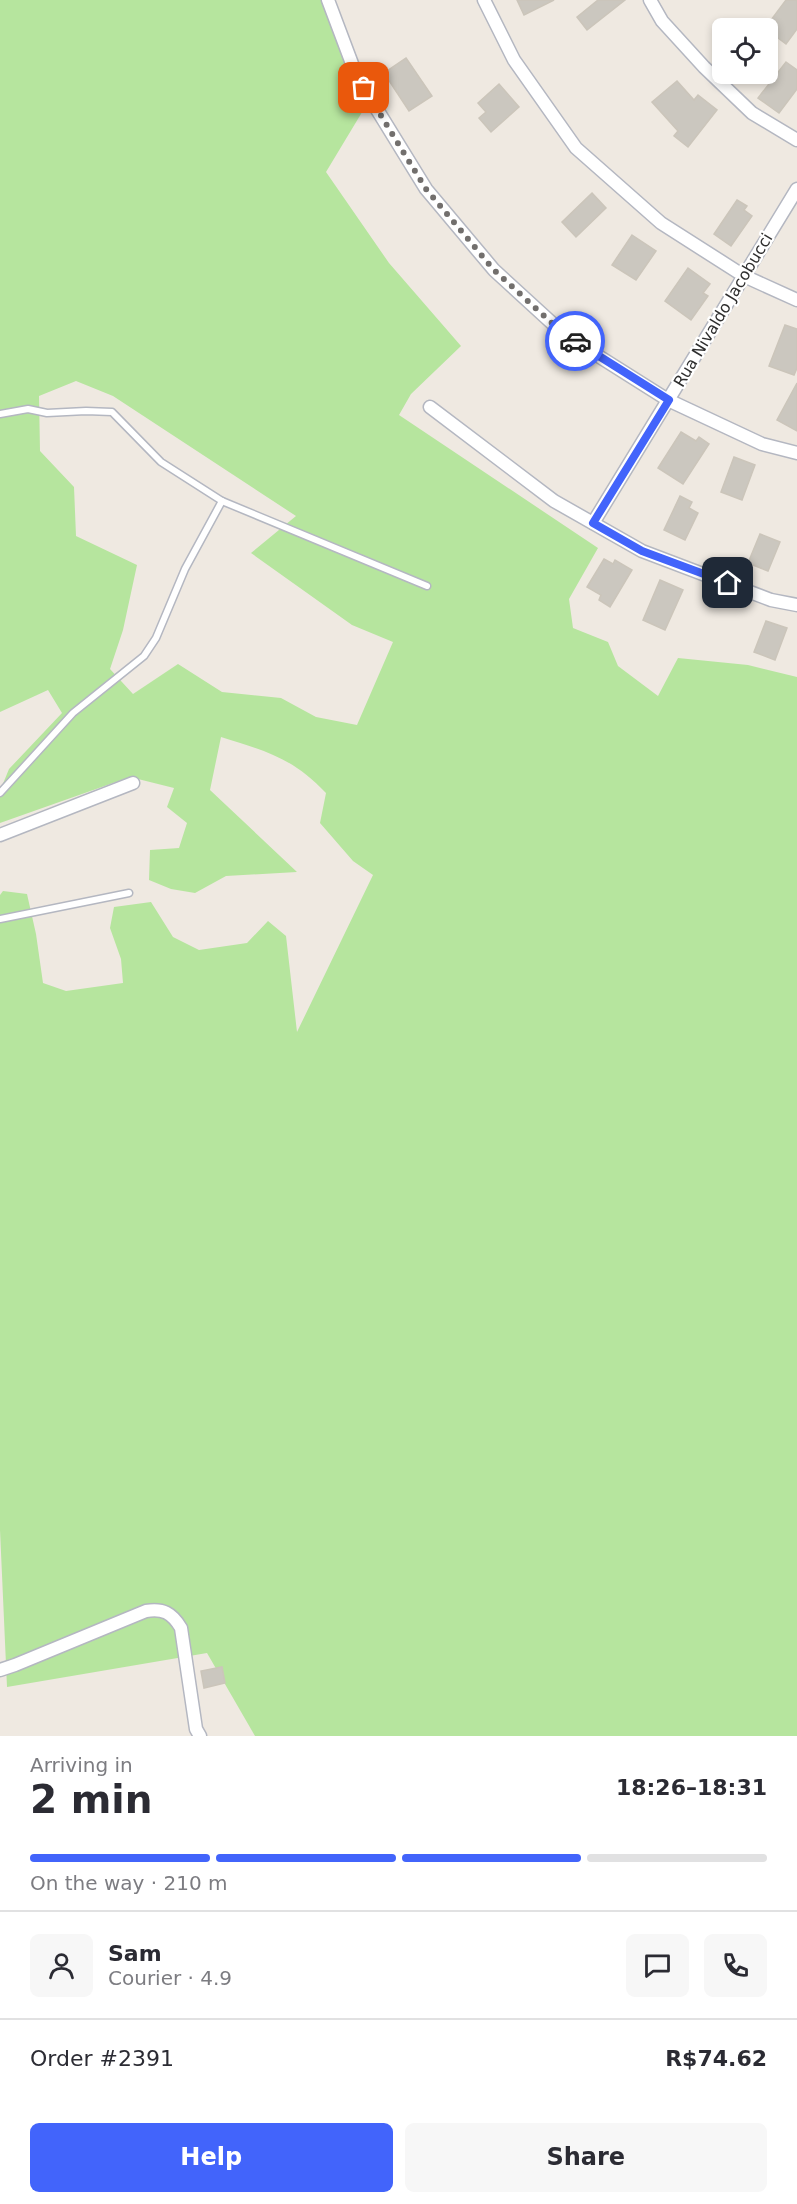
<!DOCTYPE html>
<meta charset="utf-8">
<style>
body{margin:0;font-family:"DejaVu Sans",sans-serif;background:#f7f7f7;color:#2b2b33;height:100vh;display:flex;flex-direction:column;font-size:22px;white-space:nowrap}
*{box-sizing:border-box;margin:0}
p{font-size:20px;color:#7c7c81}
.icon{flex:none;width:33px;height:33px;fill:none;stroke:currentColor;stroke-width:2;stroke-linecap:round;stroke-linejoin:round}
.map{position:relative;height:1736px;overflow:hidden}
.details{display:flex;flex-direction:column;background:#fff;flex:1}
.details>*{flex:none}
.tools{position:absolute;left:712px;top:18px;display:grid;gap:12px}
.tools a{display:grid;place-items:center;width:66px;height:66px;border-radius:9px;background:#fff;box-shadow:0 3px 9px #0003;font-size:30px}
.pin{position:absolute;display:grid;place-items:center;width:51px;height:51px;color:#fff;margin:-26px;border-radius:12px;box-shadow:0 3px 9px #0006}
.courier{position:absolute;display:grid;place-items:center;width:60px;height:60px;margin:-30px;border:4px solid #4264fb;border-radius:50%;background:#fff;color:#222;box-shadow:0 2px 8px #0007}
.headline em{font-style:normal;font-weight:700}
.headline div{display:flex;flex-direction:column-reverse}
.headline{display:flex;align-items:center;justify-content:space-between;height:102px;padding:0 30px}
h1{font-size:39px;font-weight:700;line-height:45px}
.bar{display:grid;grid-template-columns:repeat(4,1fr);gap:9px 6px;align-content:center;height:72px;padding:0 30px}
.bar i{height:8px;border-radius:4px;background:#e1e1e2}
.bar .on{background:#4264fb}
.bar p{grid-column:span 4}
.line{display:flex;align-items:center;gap:15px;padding:0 30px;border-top:2px solid #e1e1e2}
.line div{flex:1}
.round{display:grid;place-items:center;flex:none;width:63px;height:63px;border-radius:9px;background:#f7f7f7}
.button{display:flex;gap:12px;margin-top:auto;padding:12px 30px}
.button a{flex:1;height:69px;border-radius:9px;background:#4264fb;color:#fff;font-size:24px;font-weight:700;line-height:69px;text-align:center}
.button a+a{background:#f7f7f7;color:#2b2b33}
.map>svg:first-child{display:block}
.green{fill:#b6e59e;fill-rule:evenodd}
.building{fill:#cbc7bf;stroke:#cbc5ba;stroke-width:1.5}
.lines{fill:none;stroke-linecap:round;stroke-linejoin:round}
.service-casing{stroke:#b4b7c1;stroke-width:9}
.minor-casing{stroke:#b4b7c1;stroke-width:15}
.service{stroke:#fff;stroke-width:6}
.minor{stroke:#fff;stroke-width:12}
.done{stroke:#726f6d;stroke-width:6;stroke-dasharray:0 10.8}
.route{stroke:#4264fb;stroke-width:8}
.labels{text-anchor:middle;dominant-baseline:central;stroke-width:4.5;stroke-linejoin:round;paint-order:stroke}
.street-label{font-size:16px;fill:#2e2e2e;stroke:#fff}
</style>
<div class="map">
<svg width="797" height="1736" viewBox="0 0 797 1736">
<rect width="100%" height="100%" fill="#efe9e1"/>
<!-- green -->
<path class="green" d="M0,0H329L370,99L326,172L389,263L461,346L411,394L399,415L598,548L569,599L573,628L608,642L618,666L658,696L678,658L748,665L797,677V1736H255L207,1653L7,1687L0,1530V895L3,891L27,894L36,934L43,983L66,991L123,983L121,959L110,928L114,907L151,902L173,937L199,950L247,943L268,921L286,936L297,1032L373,875L353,861L320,823L326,793C293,758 266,751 221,737L210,790L297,872L226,876L195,893L171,889L149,880L150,850L179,848L187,823L167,807L174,788L130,777L0,823V791L9,769L62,713L48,690L0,712ZM76,381L113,396L296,516L251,553L352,625L393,642L357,725L316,717L281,698L222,692L178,664L133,694L110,669L123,630L137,565L76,536L74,487L40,451L39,396Z"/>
<!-- building -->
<g class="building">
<polygon points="517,0 554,0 524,15"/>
<polygon points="598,0 625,0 587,30 577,17"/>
<polygon points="786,0 797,0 797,29 786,44 765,28"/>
<polygon points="406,58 432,96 409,111 384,73"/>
<polygon points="786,62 797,70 797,89 779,113 758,98"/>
<polygon points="677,81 694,100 698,95 717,110 688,147 674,136 678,131 652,102"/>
<polygon points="499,84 519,107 491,132 479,118 486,112 478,103"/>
<polygon points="592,193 606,208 576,237 562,222"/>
<polygon points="737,200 747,206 744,210 752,216 731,246 714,234"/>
<polygon points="632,235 656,251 636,280 612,265"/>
<polygon points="688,268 710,284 703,293 708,296 691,320 665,301"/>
<polygon points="785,325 797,329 797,368 794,375 769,366"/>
<polygon points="797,383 797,431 777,420"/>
<polygon points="681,432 696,441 699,437 709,444 683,484 658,468"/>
<polygon points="734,457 755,465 742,500 721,492"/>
<polygon points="680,496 692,502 689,508 698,513 685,540 664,530"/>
<polygon points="760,534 780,542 768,571 748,563"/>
<polygon points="604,559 613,564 615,560 632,570 610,607 599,600 601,595 587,587"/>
<polygon points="660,580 683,590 665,630 643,620"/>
<polygon points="766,621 787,628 775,660 754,652"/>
<polygon points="222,1667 225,1683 204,1688 201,1671"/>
</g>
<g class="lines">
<defs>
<g id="service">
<polyline points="0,414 28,409 47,413 86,411 112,412 161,462 222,501 427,586"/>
<polyline points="0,793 73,713 144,656 156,638 185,569 222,501"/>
<polyline points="0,919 129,893"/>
</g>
<g id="minor">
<polyline points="328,0 357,77 426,189 494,270 565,335 668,400 762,444 797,453"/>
<polyline points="484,0 514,60 576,148 661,223 744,276 797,300"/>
<polyline points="650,0 662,21 704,67 752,113 797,140"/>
<polyline points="430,407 554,501 642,551 771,600 797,605"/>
<polyline points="593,523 797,189"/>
<polyline points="0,835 133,783"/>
<path d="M0,1670L15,1665L146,1611C163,1608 172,1613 181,1628L196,1729L200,1736"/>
</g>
</defs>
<!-- service casing -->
<use href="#service" class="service-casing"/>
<!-- minor casing -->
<use href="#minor" class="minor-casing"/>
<!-- service -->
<use href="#service" class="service"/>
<!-- minor -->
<use href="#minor" class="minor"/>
</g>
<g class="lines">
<!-- done -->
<polyline class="done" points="364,88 426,189 494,270 565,335 575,341"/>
<!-- route -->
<polyline class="route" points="575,341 669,400 593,523 642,551 728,583"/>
</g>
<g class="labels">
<!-- street labels -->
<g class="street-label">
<text transform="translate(723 310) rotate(-59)">Rua Nivaldo Jacobucci</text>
</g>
</g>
</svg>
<div class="tools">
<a><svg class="icon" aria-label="locate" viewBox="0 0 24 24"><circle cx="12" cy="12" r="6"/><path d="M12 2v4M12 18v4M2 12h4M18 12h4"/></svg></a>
</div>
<div class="pin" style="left:364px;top:88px;background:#ea580c"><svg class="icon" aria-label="bag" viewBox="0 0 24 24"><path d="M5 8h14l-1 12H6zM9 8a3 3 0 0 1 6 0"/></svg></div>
<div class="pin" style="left:728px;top:583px;background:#1f2937"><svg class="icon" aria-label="home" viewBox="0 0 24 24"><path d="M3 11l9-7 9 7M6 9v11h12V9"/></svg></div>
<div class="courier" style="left:575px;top:341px"><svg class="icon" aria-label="car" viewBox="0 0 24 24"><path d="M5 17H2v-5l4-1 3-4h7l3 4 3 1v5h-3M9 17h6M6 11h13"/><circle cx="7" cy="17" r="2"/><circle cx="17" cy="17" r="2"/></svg></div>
</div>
<section class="details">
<div class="headline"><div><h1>2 min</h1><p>Arriving in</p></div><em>18:26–18:31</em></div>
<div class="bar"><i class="on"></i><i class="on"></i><i class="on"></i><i></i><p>On the way · 210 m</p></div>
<div class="line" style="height:108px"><a class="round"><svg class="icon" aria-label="person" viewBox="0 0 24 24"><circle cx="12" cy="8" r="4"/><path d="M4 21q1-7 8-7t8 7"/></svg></a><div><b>Sam</b><p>Courier · 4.9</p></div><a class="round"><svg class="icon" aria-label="chat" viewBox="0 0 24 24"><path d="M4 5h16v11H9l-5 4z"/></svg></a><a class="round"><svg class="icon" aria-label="phone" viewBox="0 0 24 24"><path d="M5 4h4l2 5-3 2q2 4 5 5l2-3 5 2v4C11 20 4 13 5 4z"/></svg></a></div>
<div class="line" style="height:78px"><div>Order #2391</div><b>R$74.62</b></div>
<div class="button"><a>Help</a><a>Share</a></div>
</section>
